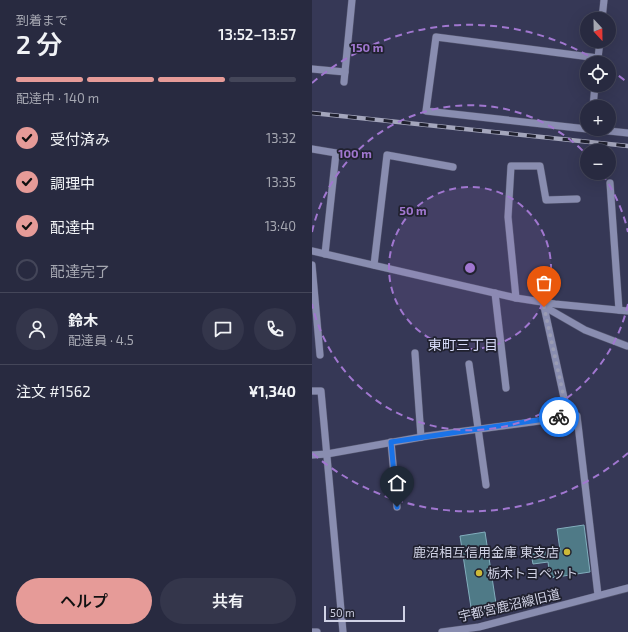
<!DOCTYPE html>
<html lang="ja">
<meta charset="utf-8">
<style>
body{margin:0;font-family:"Exo 2","Noto Sans JP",sans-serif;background:#34364b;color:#f1f3f6;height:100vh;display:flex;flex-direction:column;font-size:15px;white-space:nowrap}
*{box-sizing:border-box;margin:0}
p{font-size:13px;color:#a5a7b1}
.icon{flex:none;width:22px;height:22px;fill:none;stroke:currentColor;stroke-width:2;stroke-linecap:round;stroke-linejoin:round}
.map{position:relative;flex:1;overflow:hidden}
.drawer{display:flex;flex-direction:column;background:#282a40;width:312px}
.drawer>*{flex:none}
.needle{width:26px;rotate:158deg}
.controls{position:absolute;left:268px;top:12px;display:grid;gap:8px}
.controls a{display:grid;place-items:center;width:36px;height:36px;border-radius:50%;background:#282a40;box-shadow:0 4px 16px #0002,0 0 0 1px #444659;font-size:20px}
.scale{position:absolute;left:12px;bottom:10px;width:81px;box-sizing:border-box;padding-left:4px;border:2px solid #d0d2e5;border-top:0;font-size:11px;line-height:14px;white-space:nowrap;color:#d0d2e5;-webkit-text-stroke:3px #20212f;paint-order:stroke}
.pin{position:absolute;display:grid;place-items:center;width:34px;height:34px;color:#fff;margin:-41px -17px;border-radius:50% 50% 50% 0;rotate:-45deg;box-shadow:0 0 4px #0007}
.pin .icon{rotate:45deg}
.courier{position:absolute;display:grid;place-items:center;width:40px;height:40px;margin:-20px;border:3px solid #1a73e8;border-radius:50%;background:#fff;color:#222;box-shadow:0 1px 5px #0007}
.head em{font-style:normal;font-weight:600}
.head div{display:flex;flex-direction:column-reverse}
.head{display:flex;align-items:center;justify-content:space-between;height:68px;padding:0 16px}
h1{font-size:26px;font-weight:600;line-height:30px}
.bar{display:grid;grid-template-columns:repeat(4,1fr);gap:6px 4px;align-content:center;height:48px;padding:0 16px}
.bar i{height:5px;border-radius:3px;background:#444659}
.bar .on{background:#e69b98}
.bar p{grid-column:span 4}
.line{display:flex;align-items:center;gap:10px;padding:0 16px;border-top:1px solid #444659}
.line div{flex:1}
.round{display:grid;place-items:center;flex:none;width:42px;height:42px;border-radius:21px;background:#34364b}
ol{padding:0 16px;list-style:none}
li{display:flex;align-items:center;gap:12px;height:44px}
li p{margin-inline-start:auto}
li .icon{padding:4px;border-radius:50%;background:#e69b98;color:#111;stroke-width:4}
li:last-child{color:#a5a7b1}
li i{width:22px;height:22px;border:2px solid #444659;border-radius:50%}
.primary-button{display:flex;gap:8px;margin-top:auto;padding:8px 16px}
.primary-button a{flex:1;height:46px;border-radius:24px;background:#e69b98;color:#111;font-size:16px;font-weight:600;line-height:46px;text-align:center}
.primary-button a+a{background:#34364b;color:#f1f3f6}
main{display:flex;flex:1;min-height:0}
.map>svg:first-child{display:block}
.building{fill:#4f7a87;stroke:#82aebd}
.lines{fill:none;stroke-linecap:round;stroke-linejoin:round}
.minor-casing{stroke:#53556e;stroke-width:8}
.minor{stroke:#898db0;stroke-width:7}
.rail-casing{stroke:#a4a6bc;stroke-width:4.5}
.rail{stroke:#20212f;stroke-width:3;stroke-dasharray:9;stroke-linecap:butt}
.done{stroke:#9a9cb3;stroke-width:4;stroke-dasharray:0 7.2}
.route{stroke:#1a73e8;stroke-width:5}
.ring{fill:none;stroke:#a177d0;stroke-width:2;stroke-dasharray:7 5}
.poi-dot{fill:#cdb938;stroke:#20212f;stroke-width:1.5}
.labels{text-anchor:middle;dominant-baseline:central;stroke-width:3.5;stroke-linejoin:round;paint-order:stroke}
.poi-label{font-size:13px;fill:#d0d2e5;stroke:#20212f;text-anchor:end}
.street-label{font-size:13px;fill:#d0d2e5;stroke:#20212f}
.neighbourhood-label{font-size:14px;fill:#d8dcfa;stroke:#20212f}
.centre{fill:#a177d0;stroke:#20212f;stroke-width:2}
.ring-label{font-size:12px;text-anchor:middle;font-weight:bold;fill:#a177d0;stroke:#20212f;stroke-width:3.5;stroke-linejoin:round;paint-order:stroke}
</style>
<main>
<section class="drawer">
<div class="head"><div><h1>2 分</h1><p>到着まで</p></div><em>13:52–13:57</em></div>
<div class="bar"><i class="on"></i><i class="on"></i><i class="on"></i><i></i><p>配達中 · 140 m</p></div>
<ol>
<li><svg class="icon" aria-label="check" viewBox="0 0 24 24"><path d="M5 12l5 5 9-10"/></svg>受付済み<p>13:32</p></li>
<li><svg class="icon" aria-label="check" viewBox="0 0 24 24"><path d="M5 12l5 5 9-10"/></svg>調理中<p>13:35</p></li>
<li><svg class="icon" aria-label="check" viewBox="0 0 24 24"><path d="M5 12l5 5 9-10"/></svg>配達中<p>13:40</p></li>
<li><i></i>配達完了</li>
</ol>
<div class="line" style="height:72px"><a class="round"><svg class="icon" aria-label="person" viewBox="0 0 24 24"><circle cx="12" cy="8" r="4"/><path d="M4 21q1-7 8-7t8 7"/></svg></a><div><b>鈴木</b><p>配達員 · 4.5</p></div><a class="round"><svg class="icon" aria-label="chat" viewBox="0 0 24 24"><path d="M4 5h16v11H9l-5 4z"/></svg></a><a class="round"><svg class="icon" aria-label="phone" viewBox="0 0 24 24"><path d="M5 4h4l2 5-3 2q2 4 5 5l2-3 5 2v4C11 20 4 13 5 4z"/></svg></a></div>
<div class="line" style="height:52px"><div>注文 #1562</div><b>¥1,340</b></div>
<div class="primary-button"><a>ヘルプ</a><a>共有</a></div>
</section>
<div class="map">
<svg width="316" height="632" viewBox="0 0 316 632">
<rect width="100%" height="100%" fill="#363856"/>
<!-- building -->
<g class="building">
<polygon points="272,525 278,572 238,578 236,562 221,564 219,554 248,550 245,529"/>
<polygon points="173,532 185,610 160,614 148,536"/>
</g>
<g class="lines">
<defs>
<g id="minor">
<polyline points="290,19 292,0"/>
<polyline points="286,58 288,41"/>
<polyline points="0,69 33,72"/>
<polyline points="32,82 40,0"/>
<polyline points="281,107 283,85"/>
<polyline points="275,129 114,111 124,37 286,58 286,63"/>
<polyline points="278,129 316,133"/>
<polyline points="0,149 24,153 13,254"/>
<polyline points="298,183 307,310"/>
<polyline points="0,251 204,298 243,304 316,311"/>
<polyline points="0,265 8,355"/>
<polyline points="62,265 75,155 141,167"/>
<polyline points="183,293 194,388"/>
<polyline points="204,298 196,217 199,166 228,166 234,200 265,199"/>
<polyline points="231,302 256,416"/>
<polyline points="233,307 273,330 315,346"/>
<polyline points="103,353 109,437"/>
<polyline points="157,364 174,485"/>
<polyline points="0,391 9,391 31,632"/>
<polyline points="79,442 85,507"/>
<polyline points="0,455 15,454 115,436 265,416 286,595"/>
<polyline points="0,632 5,632"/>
<polyline points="130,632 167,627 316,588"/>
</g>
</defs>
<!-- minor casing -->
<use href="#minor" class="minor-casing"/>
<!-- minor -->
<use href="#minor" class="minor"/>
<defs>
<polyline id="rail" points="0,113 316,146"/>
</defs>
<!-- rail casing -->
<use href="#rail" class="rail-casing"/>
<!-- rail -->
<use href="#rail" class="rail"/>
</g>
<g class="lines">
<!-- done -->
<polyline class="done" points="232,307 256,416 247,417"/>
<!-- route -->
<polyline class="route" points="85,507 79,442 247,417"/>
</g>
<!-- distance rings -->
<circle cx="158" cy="268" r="81" fill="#a177d0" fill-opacity=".12"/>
<g class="ring">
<circle cx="158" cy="268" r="81"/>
<path d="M316 304A162 162 0 0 1 0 304M0 232A162 162 0 0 1 275 155M290 174A162 162 0 0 1 316 232"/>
<path d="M316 453A243 243 0 0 1 0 453M0 83A243 243 0 0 1 287 62M297 69A243 243 0 0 1 316 83"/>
</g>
<!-- markers -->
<g class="poi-dot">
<circle cx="255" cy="552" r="4"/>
<circle cx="167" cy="573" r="4"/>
</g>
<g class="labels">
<!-- poi labels -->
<g class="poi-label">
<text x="247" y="552">鹿沼相互信用金庫 東支店</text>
<text x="175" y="573" text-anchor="start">栃木トヨペット</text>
</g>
<!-- street labels -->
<g class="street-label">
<text transform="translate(197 605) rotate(-13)">宇都宮鹿沼線旧道</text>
</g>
<!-- neighbourhood labels -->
<g class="neighbourhood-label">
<text x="151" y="344">東町三丁目</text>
</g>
</g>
<circle cx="158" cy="268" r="6" class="centre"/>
<g class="ring-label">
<text x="55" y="52">150 m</text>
<text x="43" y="158">100 m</text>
<text x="101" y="215">50 m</text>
</g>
</svg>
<div class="controls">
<a><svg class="needle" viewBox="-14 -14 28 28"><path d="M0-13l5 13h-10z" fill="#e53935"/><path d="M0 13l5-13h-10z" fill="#a5a7b1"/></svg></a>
<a><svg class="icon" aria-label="locate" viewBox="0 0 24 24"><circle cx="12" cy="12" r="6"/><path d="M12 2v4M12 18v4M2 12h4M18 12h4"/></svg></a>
<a>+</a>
<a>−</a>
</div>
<div class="scale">50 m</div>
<div class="pin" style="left:232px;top:307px;background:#ea580c"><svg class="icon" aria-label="bag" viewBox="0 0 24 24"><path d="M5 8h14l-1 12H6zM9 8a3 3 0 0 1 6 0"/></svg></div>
<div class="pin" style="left:85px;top:507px;background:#1f2937"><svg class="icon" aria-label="home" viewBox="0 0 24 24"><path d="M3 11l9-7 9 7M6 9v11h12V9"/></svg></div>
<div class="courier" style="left:247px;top:417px"><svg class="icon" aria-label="bike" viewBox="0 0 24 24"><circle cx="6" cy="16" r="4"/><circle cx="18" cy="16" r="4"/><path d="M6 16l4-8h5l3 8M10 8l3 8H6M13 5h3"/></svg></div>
</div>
</main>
